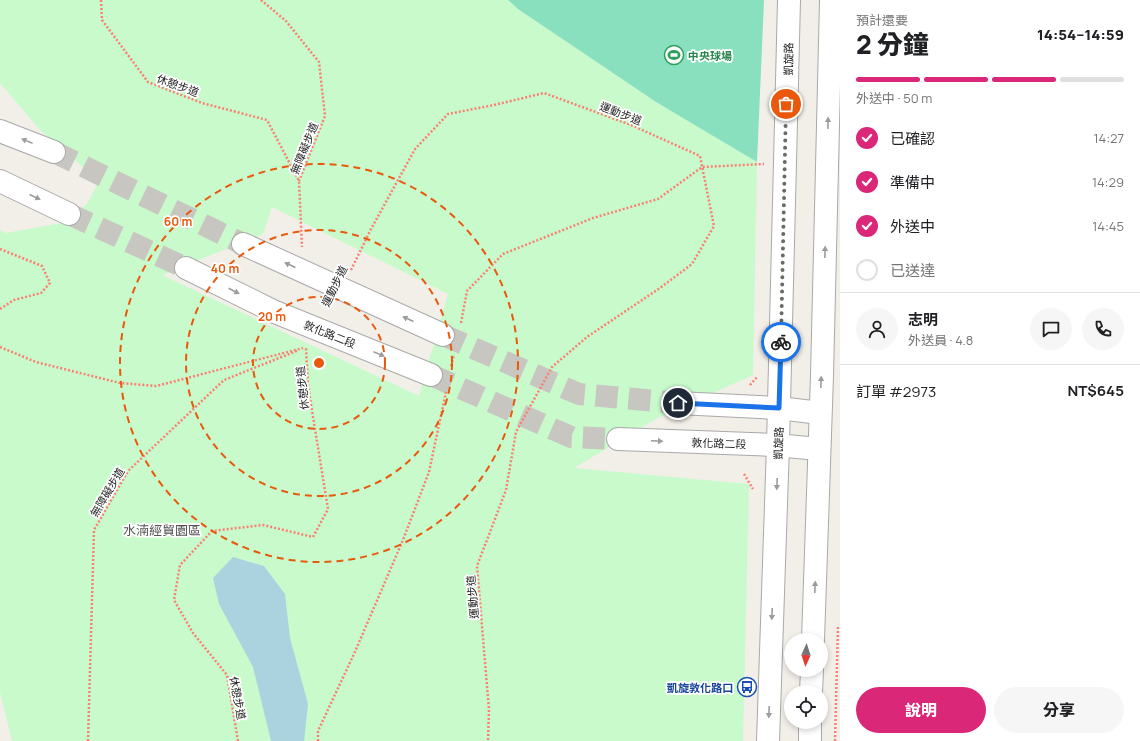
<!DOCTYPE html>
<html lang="zh-TW">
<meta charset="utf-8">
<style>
body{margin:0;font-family:Manrope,"Noto Sans TC",sans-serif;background:#f6f6f6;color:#202124;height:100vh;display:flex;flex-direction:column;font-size:15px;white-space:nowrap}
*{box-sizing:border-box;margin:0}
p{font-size:13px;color:#757577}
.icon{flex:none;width:22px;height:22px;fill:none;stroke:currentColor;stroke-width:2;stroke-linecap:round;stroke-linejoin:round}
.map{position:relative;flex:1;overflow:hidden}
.side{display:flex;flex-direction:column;background:#fff;width:300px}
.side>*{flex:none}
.needle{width:26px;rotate:183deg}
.controls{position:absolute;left:784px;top:633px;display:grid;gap:8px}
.controls a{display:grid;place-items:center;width:44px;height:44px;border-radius:50%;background:#fff;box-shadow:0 2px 6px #0003;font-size:20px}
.pin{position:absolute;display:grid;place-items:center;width:34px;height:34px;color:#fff;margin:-17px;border:2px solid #fff;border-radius:50%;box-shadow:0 1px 4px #0007}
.courier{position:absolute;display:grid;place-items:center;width:40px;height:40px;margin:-20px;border:3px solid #1a73e8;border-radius:50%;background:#fff;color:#222;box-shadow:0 1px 5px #0007}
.head em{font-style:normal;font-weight:800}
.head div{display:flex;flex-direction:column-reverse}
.head{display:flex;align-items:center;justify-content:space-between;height:68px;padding:0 16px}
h1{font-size:26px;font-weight:800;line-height:30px}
.bar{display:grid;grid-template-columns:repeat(4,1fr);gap:6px 4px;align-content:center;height:48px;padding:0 16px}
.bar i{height:5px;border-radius:3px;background:#e0e0e0}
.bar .active{background:#db2777}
.bar p{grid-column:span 4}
.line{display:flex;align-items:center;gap:10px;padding:0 16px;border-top:1px solid #e0e0e0}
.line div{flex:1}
.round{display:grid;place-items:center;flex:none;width:42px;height:42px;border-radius:21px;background:#f6f6f6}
ol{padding:0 16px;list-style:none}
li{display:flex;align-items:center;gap:12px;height:44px}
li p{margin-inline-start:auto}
li .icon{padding:4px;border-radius:50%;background:#db2777;color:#fff;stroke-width:4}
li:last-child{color:#757577}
li i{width:22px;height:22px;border:2px solid #e0e0e0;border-radius:50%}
.primary-button{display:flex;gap:8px;margin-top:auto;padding:8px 16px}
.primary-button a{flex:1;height:46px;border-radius:24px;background:#db2777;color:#fff;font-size:16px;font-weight:800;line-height:46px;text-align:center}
.primary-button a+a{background:#f6f6f6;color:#202124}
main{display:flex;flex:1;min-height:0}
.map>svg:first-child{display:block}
.park{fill:#c8facc;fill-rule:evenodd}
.pitch{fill:#88e0be}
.water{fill:#aad3df}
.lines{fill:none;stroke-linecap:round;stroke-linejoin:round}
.minor-tunnel{stroke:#c8c6c1;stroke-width:22;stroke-dasharray:22 11;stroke-linecap:butt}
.minor-casing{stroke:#a9a9a9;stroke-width:24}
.path{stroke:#fa8072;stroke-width:2.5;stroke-dasharray:2 2;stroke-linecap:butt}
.minor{stroke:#fff;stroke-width:22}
.oneway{fill:#9c9c9c}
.done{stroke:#6b6a68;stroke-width:4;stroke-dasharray:0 7.2}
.route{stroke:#1a73e8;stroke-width:5}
.ring{fill:none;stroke:#e8590c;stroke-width:2;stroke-dasharray:7 5}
.labels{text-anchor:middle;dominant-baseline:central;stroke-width:3.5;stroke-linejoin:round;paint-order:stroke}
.leisure-label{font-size:11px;font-weight:bold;fill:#27864d;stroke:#fff;text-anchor:start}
.street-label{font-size:11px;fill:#222;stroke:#fff}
.transit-label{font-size:11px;font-weight:bold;fill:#164399;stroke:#fff;text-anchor:end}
.quarter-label{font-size:13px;fill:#555;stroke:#fff}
.centre{fill:#e8590c;stroke:#fff;stroke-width:2}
.ring-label{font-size:12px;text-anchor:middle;font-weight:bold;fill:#e8590c;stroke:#fff;stroke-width:3.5;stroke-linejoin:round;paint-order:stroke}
</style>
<main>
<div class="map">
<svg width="840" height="741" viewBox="0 0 840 741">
<rect width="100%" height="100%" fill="#f2efe9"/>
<!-- park -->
<path class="park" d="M0,0H508L518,9L656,102L757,162L753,375L656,419L574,468L749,484L743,741H12L0,692V230L6,233L62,223L87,204L99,181L40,130L0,83ZM272,207L448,294L419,396L162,275L263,234Z"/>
<!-- pitch -->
<polygon class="pitch" points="508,0 764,0 757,162 656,102 518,9"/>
<!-- water -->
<polygon class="water" points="233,557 264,566 285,594 290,638 308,704 304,741 271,741 253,667 219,604 213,578"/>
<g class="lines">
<!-- minor-tunnel -->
<g class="minor-tunnel">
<polyline points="54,152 243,244"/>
<polyline points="69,214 186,268"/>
<polyline points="443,335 579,394 678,403"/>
<polyline points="431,375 571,437 618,439"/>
</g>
<defs>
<g id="minor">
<polyline points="0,131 54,152"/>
<polyline points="0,181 69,214"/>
<polyline points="243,244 443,335"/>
<polyline points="186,268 275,312 431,375"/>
<polyline points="678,403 779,408 820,413"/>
<polyline points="618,439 775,445 819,449"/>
<polyline points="813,640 822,376 831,0"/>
<polyline points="811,692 812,670"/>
<polyline points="768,741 778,445 789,0"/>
<polyline points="810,741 810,722"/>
</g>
</defs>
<!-- minor casing -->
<use href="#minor" class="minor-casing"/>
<!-- path -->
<g class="path">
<polyline points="101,0 102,20 148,82 202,103 267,120 299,181 302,247"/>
<polyline points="261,0 286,21 319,62 325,116 299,181"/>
<polyline points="0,249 42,266 50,283 41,293 14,300 0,309"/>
<polyline points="351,270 370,231 415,149 448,114 494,105 544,93 631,125 700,156 714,226 692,264 660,288 587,337 552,367 516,432 506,490 477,566 489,710 488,741"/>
<polyline points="461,323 467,291 503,254 593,218 658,199 702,167 764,164"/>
<polyline points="0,347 36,362 120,383 156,386 303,348"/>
<polyline points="451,366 454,355"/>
<polyline points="750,385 757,377"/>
<polyline points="744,474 753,489"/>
<polyline points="88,741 94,530 128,471 224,380 299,350"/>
<polyline points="238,741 227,675 193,633 174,600 180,565 212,531 263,525 313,537 328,509 308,386 306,348"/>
<polyline points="318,741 318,731 354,654 403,540 429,472 446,392"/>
<polyline points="835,741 838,626"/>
</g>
<!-- minor -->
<use href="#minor" class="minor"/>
</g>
<!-- one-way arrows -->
<defs><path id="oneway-solid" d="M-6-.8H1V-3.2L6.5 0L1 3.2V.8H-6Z"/></defs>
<g class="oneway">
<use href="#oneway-solid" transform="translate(828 123) rotate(-89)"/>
<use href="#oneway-solid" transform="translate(27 141) rotate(-158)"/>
<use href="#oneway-solid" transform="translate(35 197) rotate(25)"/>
<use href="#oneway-solid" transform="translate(825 252) rotate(-89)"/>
<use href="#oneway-solid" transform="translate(290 265) rotate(-155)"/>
<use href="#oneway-solid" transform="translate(234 291) rotate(27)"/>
<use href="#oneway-solid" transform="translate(408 319) rotate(-155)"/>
<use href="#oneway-solid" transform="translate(379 354) rotate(22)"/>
<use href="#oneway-solid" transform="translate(821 382) rotate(-88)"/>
<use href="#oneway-solid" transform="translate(657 441) rotate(2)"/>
<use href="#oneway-solid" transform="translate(777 484) rotate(92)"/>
<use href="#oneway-solid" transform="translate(815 587) rotate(-88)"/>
<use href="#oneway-solid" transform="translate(772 614) rotate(92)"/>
<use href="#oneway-solid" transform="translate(769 712) rotate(92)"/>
</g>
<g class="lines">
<!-- done -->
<polyline class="done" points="781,342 786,104"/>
<!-- route -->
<polyline class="route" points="678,403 779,408 781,342"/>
</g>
<!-- distance rings -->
<g class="ring">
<circle cx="319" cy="363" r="66"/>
<circle cx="319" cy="363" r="133"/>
<circle cx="319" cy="363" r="199"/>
</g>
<!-- icons -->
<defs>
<symbol id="stadium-ring" viewBox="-11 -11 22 22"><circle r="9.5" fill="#fff" stroke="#2e9e5b" stroke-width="1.5"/><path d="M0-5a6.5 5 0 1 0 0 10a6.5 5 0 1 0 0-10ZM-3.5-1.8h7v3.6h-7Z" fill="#2e9e5b"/></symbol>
<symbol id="bus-ring" viewBox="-11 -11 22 22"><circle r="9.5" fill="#fff" stroke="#1a4fb4" stroke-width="1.5"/><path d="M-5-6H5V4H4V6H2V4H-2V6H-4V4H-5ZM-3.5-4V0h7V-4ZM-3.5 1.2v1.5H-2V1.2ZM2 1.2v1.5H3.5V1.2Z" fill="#1a4fb4"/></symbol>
</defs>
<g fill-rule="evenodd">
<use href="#stadium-ring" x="663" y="44" width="22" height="22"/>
<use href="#bus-ring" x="736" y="676" width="22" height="22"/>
</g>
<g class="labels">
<!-- leisure labels -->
<g class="leisure-label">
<text x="688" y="55">中央球場</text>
</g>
<!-- street labels -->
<g class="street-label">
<text transform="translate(788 59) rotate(-89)">凱旋路</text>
<text transform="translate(178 85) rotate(20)">休憩步道</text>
<text transform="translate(621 113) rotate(21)">運動步道</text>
<text transform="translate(304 148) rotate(-68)">無障礙步道</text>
<text transform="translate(334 286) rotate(-64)">運動步道</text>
<text transform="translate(330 334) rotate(22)">敦化路二段</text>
<text transform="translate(302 388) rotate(-96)">休憩步道</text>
<text transform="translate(719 443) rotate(2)">敦化路二段</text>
<text transform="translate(778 443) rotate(-88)">凱旋路</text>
<text transform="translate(107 492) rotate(-59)">無障礙步道</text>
<text transform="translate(472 597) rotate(-95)">運動步道</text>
<text transform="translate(238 698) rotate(79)">休憩步道</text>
</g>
<!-- transit labels -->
<g class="transit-label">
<text x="733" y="687">凱旋敦化路口</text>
</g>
<!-- quarter labels -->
<g class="quarter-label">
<text x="162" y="530">水湳經貿園區</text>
</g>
</g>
<circle cx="319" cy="363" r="6" class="centre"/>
<g class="ring-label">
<text x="178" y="226">60 m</text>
<text x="225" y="273">40 m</text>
<text x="272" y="321">20 m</text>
</g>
</svg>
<div class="controls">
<a><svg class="needle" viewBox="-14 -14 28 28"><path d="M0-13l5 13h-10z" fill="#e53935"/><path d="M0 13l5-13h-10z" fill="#757577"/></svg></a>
<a><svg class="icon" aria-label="locate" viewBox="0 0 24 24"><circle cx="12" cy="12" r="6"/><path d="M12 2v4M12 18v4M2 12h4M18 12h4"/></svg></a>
</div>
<div class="pin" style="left:786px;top:104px;background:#ea580c"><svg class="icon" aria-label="bag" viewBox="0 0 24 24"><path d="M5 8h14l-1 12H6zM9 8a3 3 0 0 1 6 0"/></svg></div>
<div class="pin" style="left:678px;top:403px;background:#1f2937"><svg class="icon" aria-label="home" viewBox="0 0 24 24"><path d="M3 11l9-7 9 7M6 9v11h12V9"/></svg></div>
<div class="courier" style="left:781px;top:342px"><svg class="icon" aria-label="bike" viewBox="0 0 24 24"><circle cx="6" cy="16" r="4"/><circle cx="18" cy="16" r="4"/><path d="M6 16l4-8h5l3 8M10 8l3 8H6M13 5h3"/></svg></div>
</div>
<section class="side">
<div class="head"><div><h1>2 分鐘</h1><p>預計還要</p></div><em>14:54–14:59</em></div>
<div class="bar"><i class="active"></i><i class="active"></i><i class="active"></i><i></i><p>外送中 · 50 m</p></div>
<ol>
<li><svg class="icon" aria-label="check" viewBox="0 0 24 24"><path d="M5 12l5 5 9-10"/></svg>已確認<p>14:27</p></li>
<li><svg class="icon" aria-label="check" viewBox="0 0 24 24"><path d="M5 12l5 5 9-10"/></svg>準備中<p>14:29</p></li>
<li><svg class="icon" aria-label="check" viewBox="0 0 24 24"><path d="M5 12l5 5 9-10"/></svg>外送中<p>14:45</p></li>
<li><i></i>已送達</li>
</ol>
<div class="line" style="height:72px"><a class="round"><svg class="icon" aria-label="person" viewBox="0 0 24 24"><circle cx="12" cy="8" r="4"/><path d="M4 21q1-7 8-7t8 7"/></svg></a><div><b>志明</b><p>外送員 · 4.8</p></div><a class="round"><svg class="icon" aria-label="chat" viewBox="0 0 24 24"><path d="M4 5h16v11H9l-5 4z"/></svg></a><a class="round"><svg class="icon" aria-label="phone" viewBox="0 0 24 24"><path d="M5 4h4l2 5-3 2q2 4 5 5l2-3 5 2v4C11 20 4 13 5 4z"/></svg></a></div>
<div class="line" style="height:52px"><div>訂單 #2973</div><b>NT$645</b></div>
<div class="primary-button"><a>說明</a><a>分享</a></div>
</section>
</main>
